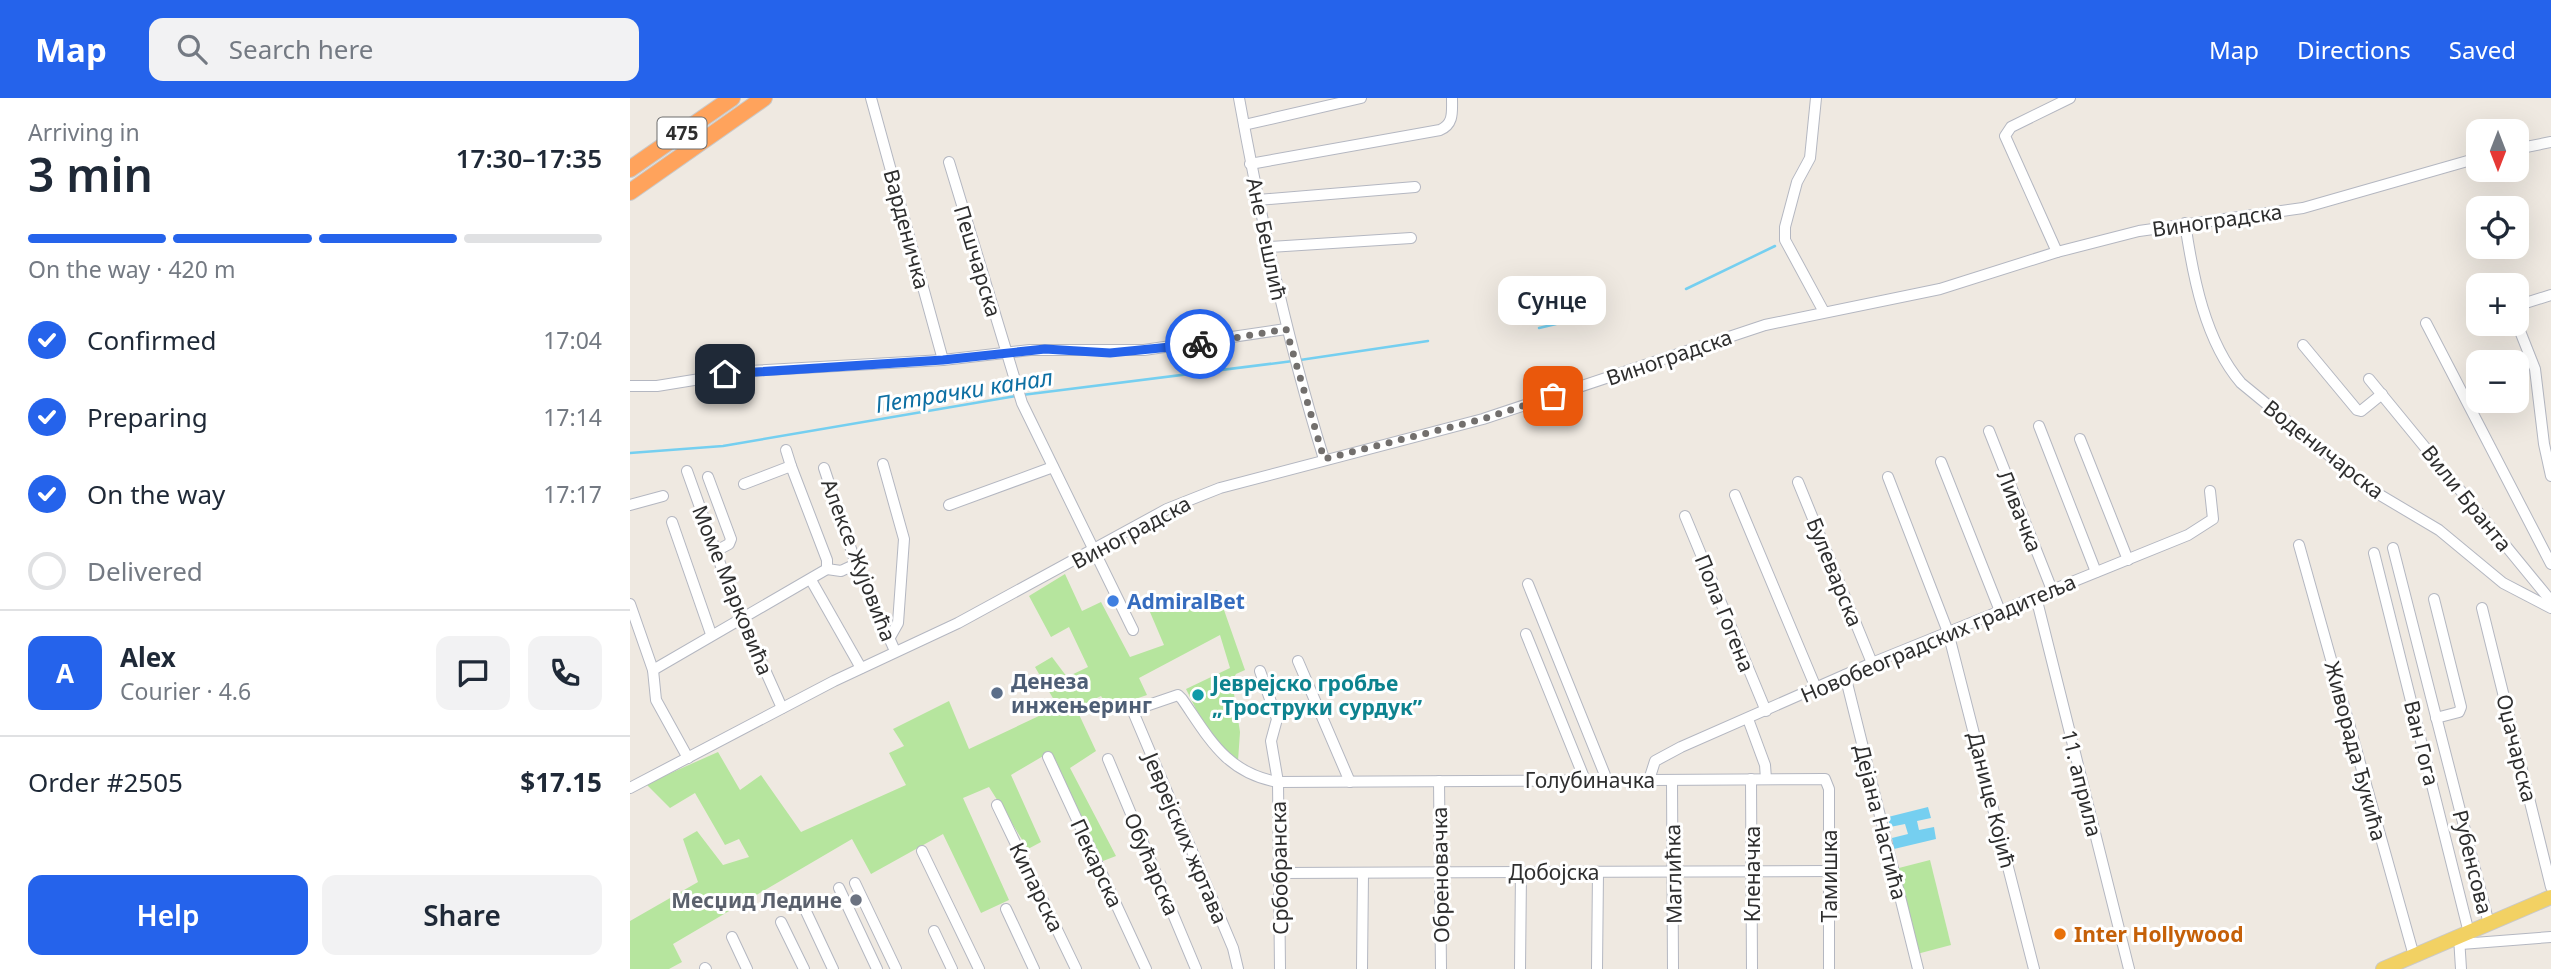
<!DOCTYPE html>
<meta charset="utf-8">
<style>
body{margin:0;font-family:"Noto Sans",sans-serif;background:#f2f2f3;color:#1f2937;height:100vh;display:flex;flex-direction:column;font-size:26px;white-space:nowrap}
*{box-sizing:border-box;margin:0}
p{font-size:23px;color:#747a83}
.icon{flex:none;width:38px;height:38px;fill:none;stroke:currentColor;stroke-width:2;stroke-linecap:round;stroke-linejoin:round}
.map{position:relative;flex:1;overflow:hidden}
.panel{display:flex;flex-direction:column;background:#fff;width:630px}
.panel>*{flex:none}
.needle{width:46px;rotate:180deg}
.buttons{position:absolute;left:1836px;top:21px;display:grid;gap:14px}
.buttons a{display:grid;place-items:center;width:63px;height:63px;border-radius:14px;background:#fff;box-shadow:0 7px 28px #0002;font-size:35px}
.pin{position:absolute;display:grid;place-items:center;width:60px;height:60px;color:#fff;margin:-30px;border-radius:14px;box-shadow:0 4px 10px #0006}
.courier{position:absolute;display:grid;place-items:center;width:70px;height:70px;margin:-35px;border:5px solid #2563eb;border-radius:50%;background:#fff;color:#222;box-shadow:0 2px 9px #0007}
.bubble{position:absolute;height:49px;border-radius:14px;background:#fff;box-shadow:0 7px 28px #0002;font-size:23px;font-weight:600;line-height:49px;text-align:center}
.head em{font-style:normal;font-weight:600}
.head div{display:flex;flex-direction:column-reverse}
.head{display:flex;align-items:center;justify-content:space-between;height:119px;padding:0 28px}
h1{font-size:46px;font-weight:600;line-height:52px}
.bar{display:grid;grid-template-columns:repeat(4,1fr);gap:10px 7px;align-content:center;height:84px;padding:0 28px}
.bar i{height:9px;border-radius:5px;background:#e0e1e3}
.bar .on{background:#2563eb}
.bar p{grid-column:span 4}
.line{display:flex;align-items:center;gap:18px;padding:0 28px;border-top:2px solid #e0e1e3}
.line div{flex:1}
.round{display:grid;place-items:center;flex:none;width:74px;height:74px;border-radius:14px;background:#f2f2f3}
ol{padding:0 28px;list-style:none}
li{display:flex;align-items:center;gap:21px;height:77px}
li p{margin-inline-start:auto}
li .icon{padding:7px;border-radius:50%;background:#2563eb;color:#fff;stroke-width:4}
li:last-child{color:#747a83}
li i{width:38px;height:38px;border:4px solid #e0e1e3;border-radius:50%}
.action{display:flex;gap:14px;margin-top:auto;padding:14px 28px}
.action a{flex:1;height:80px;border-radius:14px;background:#2563eb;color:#fff;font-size:28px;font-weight:600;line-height:80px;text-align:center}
.action a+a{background:#f2f2f3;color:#1f2937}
header{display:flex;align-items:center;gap:42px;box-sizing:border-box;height:98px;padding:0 35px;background:#2563eb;color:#fff}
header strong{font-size:33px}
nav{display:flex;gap:38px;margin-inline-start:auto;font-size:24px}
.search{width:490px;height:63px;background:#f2f2f3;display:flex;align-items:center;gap:18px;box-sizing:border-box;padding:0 24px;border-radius:14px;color:#747a83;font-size:26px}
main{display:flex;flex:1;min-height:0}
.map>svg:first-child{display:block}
.green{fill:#b6e59e}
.water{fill:#75cff0}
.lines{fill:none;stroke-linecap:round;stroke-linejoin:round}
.stream{stroke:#75cff0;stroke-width:2.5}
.minor-casing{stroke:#b4b7c1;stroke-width:12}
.major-casing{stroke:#c9c9c9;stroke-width:16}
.highway-casing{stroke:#c9c9c9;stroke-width:18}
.minor{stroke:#fff;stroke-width:10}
.major{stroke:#f2d163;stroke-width:14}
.highway{stroke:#ffa35c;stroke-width:16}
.done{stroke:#726f6d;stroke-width:7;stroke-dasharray:0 12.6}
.route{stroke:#2563eb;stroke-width:9}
.shop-dot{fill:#3f7fe0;stroke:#fff;stroke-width:2.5}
.service-dot{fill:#5c6f8a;stroke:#fff;stroke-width:2.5}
.culture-dot{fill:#0f9aa8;stroke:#fff;stroke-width:2.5}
.worship-dot{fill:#6b7280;stroke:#fff;stroke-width:2.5}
.food-dot{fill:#e8710a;stroke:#fff;stroke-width:2.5}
.labels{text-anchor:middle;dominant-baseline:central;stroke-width:6;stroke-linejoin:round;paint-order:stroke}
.shield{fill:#fff;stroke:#6d6d6d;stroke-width:2}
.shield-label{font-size:19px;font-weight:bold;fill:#2e2e2e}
.street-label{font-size:21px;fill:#2e2e2e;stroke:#fff}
.shop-label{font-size:21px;font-weight:bold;fill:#366cbe;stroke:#fff;text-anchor:start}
.service-label{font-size:21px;font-weight:bold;fill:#4e5e75;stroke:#fff;text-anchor:start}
.culture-label{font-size:21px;font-weight:bold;fill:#0d838f;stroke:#fff;text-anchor:start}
.worship-label{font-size:21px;font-weight:bold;fill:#5b616d;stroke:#fff;text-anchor:end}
.food-label{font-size:21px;font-weight:bold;fill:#c56008;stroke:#fff;text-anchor:start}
.water-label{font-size:23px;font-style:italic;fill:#0d6fa3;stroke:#fff}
</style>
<header>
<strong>Map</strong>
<div class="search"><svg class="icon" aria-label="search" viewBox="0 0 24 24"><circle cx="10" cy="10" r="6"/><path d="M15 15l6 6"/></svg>Search here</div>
<nav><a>Map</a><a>Directions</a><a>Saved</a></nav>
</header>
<main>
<section class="panel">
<div class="head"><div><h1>3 min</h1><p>Arriving in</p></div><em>17:30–17:35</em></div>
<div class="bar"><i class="on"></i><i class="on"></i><i class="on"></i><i></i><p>On the way · 420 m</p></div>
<ol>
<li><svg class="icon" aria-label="check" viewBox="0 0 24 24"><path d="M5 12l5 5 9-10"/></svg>Confirmed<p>17:04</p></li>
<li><svg class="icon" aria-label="check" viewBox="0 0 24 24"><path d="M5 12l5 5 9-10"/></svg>Preparing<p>17:14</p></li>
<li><svg class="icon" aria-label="check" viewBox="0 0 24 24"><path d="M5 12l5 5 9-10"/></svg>On the way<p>17:17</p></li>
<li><i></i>Delivered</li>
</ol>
<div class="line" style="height:126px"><b class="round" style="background:#2563eb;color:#fff">A</b><div><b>Alex</b><p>Courier · 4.6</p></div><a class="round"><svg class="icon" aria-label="chat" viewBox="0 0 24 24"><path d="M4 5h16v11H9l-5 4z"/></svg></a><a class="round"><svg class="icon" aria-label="phone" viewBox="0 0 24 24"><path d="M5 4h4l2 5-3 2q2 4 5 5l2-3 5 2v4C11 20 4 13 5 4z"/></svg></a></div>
<div class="line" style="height:91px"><div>Order #2505</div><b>$17.15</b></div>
<div class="action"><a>Help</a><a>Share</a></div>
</section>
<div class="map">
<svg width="1921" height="871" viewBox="0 0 1921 871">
<rect width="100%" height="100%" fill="#efe9e1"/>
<!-- green -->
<g class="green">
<path d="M435,476L452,513L471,504L500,559L534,547L517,507L543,496L550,510L587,492L615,572L606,576L602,583L610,634L608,663C581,646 570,619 556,591L600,570L590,537L509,580L517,597L479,610L471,598L446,610L466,653L440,670L486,758L473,763L420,654L381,677L411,744L398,751L359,689L333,700L379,802L351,815L313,736L241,776L222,741L43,846L52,864L39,871H0V823L68,784L53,741L67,733L93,767L119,759L109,741L95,747L65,695L40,710L16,686L88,654L110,692L131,677L171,734L276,687L259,655L274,648L263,631L319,603L339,651L428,609L405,569L422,559L437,579L458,569L439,529L421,539L399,498Z"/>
<polygon points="1300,762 1321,847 1287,856 1265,771"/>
</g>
<!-- water -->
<polygon class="water" points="1298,709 1301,720 1287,723 1289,732 1304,729 1306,741 1264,751 1262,740 1278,736 1275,726 1260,729 1258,719"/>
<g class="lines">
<!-- stream -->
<g class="stream">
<polyline points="1056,191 1145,148"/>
<polyline points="909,230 926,226"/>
<polyline points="670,262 798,243"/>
<polyline points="392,297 663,263"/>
<polyline points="0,355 93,348 386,298"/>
</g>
<defs>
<g id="minor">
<polyline points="241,0 313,262"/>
<path d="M609,0C631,122 657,243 694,361"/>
<polyline points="1186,0 1180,60 1167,84 1155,129 1155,142 1194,214"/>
<polyline points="614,27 731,0"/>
<polyline points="1886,51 1921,44"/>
<polyline points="319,64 392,305 503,532"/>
<path d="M620,66L810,32C824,26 822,14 822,0"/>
<polyline points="628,102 785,89"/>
<path d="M1555,125C1563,179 1575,243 1611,285L1740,391L1809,432L1873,485L1921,510"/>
<polyline points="639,149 781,140"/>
<polyline points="1427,154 1375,38 1381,29 1440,0"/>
<polyline points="1886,208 1921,197"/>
<polyline points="1886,223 1905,271 1914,346 1921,378"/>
<polyline points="1796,225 1921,466"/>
<polyline points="1673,247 1727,312 1731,313 1752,296"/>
<polyline points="1739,281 1921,503"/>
<polyline points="0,288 27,288 119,273 313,262 400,252 514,252 656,231"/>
<polyline points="1409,328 1466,474"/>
<polyline points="1359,333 1422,492"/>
<polyline points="1450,341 1498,462"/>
<polyline points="156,352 161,368"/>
<polyline points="1311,364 1370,513"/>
<polyline points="253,366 274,441 268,525 259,541"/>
<polyline points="194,370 226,466 265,553"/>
<polyline points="57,373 101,496 152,610"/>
<polyline points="78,379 101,441 99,446 86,453"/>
<polyline points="1258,379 1318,534 1404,871"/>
<polyline points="1168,384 1242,565"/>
<polyline points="114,386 161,368 197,462 197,471"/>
<polyline points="1105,397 1186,590"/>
<polyline points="0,407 33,398"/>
<polyline points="319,407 423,369"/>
<polyline points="1055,418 1136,613"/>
<polyline points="42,424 81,536"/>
<polyline points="1669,447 1784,858"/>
<polyline points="1763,450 1859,826"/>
<polyline points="1744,455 1839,835"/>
<polyline points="197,471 211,473 226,466"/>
<polyline points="181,482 231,570"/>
<polyline points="898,486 977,682"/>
<polyline points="1406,499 1499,871"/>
<polyline points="1804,501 1831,609 1829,614 1806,620"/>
<polyline points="0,506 23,572 26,602 58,660"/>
<polyline points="1852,510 1921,789"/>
<polyline points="896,536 955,682"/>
<polyline points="668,563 720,684"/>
<polyline points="23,572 197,471"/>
<polyline points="630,573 647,621 641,643 648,684 650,871"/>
<polyline points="1215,577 1288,871"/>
<polyline points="1118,621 1135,667 1136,681"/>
<polyline points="418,659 516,871"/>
<polyline points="478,661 566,871"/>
<polyline points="1121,681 1122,871"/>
<polyline points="1019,682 1025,663 1051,649 1242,565 1558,437 1583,421 1580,393"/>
<polyline points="1042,682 1043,871"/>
<polyline points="809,683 811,871"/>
<polyline points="0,690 204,583 328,525 537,411 590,390 853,321 1135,227 1310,191 1427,154 1509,133 1673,110 1848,60"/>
<polyline points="367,707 446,871"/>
<polyline points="292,753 349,871"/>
<polyline points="650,775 1199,773"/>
<polyline points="225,785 266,871"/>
<polyline points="209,790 247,871"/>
<polyline points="173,807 203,871"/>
<polyline points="376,811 404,871"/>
<polyline points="151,824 174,871"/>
<polyline points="304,833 322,871"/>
<polyline points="102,839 117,871"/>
<polyline points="1829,839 1831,871"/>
<polyline points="1831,846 1921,839"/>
<polyline points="75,870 76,871"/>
<path d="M608,871L603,850L504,616L507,611L548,597L552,601C579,640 596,675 648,684L1195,681L1199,691V871"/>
<polyline points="732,871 733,775"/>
<polyline points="890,871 891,774"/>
<polyline points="967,871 968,774"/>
</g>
<polyline id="major" points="1753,871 1921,799"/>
<g id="highway">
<polyline points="0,71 102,0"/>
<polyline points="0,94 134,0"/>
</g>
</defs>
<!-- minor casing -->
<use href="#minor" class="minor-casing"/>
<!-- major casing -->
<use href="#major" class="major-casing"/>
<!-- highway casing -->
<use href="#highway" class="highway-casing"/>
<!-- minor -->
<use href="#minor" class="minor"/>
<!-- major -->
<use href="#major" class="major"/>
<!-- highway -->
<use href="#highway" class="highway"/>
</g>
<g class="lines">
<!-- done -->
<polyline class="done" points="570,246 656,231 694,361 853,321 923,298"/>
<!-- route -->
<polyline class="route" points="95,276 313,262 415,251 480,255 570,246"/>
</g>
<!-- markers -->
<circle class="shop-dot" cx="483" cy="503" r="7"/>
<circle class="service-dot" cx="367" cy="595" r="7"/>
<circle class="culture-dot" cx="568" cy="597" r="7"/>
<circle class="worship-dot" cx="226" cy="802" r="7"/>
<circle class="food-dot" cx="1430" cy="836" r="7"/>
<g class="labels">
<!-- shield labels -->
<rect class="shield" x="27.5" y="19.5" width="49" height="31" rx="5"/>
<g class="shield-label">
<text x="52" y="35">475</text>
</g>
<!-- street labels -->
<g class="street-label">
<text transform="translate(1587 122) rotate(-8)">Виноградска</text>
<text transform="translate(277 131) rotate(75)">Варденичка</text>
<text transform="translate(637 141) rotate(78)">Ане Бешлић</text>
<text transform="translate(348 163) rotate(73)">Пешчарска</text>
<text transform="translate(1039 259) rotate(-19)">Виноградска</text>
<text transform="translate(1694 351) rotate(38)">Воденичарска</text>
<text transform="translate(1837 400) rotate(51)">Вили Бранта</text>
<text transform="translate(1390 413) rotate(68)">Ливачка</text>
<text transform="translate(501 434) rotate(-28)">Виноградска</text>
<text transform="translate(229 462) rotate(69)">Алексе Жујовића</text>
<text transform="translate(1205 474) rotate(68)">Булеварска</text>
<text transform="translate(103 492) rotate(68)">Моме Марковића</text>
<text transform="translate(1095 515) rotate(68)">Пола Гогена</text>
<text transform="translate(1308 540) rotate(-23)">Новобеоградских градитеља</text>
<text transform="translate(1792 645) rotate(76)">Ван Гога</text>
<text transform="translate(1887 650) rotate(76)">Оџачарска</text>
<text transform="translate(1726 653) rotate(75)">Живорада Ђукића</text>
<text x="960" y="682">Голубиначка</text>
<text transform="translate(1452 685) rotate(76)">11. априла</text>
<text transform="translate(1362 702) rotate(76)">Данице Којић</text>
<text transform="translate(1251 724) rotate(76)">Дејана Настића</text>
<text transform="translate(556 740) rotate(67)">Јеврејских жртава</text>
<text transform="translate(1843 764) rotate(76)">Рубенсова</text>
<text transform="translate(467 765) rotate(65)">Пекарска</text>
<text transform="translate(522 766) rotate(67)">Обућарска</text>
<text transform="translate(649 770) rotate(-91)">Србобранска</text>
<text x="924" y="774">Добојска</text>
<text transform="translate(1043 776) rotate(-91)">Маглићка</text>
<text transform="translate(1122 776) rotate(-90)">Кленачка</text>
<text transform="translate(810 777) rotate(-91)">Обреновачка</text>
<text transform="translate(1199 778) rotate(-90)">Тамишка</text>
<text transform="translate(407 789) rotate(64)">Кипарска</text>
</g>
<!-- shop labels -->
<g class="shop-label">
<text x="497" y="503">AdmiralBet</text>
</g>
<!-- service labels -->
<g class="service-label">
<text x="381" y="583">Денеза<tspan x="381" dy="24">инжењеринг</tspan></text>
</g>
<!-- culture labels -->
<g class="culture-label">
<text x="582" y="585">Јеврејско гробље<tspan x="582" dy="24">„Троструки сурдук”</tspan></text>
</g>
<!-- worship labels -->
<g class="worship-label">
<text x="212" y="802">Месџид Ледине</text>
</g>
<!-- food labels -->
<g class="food-label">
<text x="1444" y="836">Inter Hollywood</text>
</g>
<!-- water labels -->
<g class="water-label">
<text transform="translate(334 292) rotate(-9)">Петрачки канал</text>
</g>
</g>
</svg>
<div class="buttons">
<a><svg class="needle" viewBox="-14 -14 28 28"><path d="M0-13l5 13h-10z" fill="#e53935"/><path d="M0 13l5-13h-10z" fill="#747a83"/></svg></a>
<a><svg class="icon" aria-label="locate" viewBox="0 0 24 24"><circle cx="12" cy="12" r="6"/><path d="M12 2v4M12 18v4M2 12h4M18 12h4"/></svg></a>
<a>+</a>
<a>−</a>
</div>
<div class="pin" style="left:923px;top:298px;background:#ea580c"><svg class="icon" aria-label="bag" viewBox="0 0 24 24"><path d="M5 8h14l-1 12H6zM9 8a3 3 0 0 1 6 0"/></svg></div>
<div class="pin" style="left:95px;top:276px;background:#1f2937"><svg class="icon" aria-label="home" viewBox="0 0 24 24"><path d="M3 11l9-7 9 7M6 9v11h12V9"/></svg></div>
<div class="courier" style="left:570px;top:246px"><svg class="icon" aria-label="bike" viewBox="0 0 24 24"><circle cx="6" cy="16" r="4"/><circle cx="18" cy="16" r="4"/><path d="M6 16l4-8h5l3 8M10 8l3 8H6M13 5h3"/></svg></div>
<div class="bubble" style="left:868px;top:178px;width:108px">Сунце</div>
</div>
</main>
